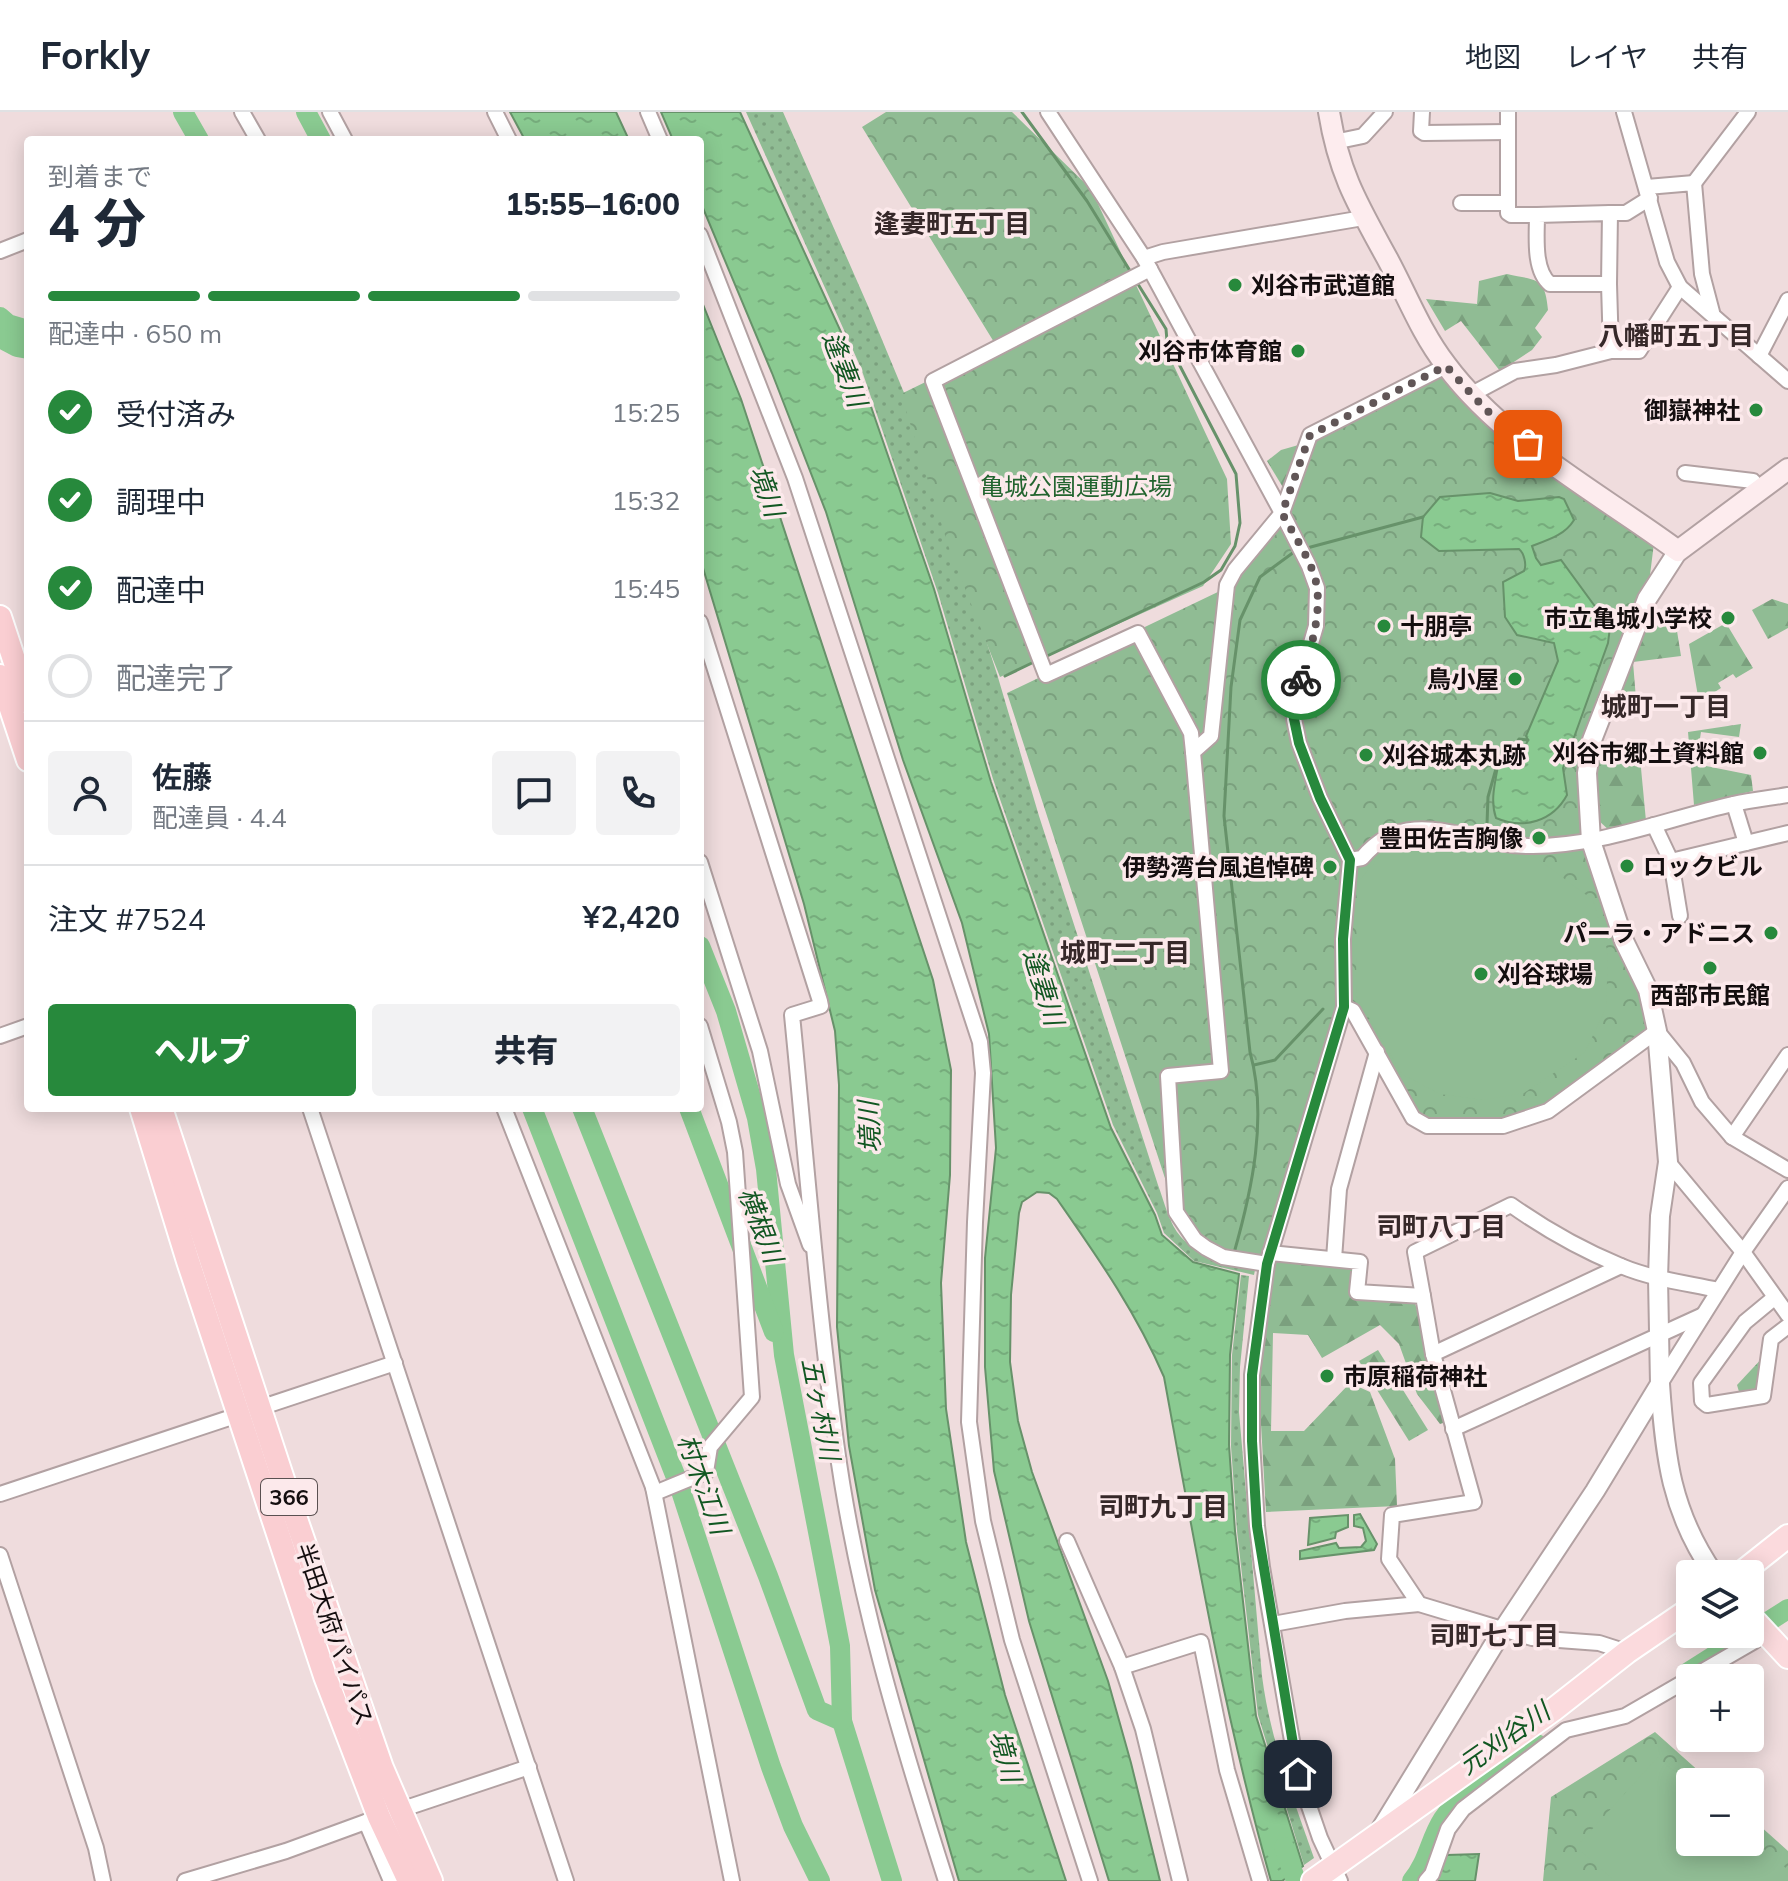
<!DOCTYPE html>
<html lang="ja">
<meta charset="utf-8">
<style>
body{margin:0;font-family:Mulish,"Noto Sans JP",sans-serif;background:#f2f2f3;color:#1f2937;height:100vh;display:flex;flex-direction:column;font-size:30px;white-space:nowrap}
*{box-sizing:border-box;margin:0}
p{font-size:26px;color:#747a83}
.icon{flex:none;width:44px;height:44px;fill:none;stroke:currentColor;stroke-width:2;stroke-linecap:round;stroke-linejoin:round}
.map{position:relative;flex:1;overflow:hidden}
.panel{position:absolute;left:24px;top:24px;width:680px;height:976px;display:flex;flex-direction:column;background:#fff;border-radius:8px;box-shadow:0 4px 20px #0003}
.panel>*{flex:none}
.controls{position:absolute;left:1676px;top:1448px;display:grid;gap:16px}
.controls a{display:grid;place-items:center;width:88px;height:88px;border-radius:8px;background:#fff;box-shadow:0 4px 20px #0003;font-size:40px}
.pin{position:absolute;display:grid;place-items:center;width:68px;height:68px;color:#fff;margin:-34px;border-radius:16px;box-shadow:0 4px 12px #0006}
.courier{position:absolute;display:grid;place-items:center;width:80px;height:80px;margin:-40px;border:6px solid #27893c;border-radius:50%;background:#fff;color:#222;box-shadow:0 2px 10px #0007}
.summary em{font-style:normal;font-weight:800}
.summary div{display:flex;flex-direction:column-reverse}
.summary{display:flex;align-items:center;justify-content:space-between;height:136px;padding:0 24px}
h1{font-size:52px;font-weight:800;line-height:60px}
.bar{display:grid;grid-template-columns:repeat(4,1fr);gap:12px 8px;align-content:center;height:96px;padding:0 24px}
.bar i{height:10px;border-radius:6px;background:#e0e1e3}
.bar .current{background:#27893c}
.bar p{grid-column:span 4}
.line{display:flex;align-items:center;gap:20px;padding:0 24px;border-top:2px solid #e0e1e3}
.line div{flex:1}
.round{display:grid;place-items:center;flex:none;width:84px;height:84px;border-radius:8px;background:#f2f2f3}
ol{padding:0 24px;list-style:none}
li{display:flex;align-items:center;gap:24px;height:88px}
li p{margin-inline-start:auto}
li .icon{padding:8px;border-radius:50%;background:#27893c;color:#fff;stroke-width:4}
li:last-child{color:#747a83}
li i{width:44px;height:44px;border:4px solid #e0e1e3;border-radius:50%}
.action{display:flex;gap:16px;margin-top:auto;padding:16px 24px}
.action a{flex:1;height:92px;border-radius:8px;background:#27893c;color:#fff;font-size:32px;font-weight:800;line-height:92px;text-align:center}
.action a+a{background:#f2f2f3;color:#1f2937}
header{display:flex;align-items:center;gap:48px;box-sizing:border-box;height:112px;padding:0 40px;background:#fff;border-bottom:2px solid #e0e1e3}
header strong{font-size:38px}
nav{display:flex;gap:44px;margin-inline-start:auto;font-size:28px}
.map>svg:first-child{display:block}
.grass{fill:url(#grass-dots)}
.forest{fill:url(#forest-firs)}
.park{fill:url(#park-crowns)}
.pitch{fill:#90bc94}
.water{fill:url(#water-ripples);stroke:#67926a;stroke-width:2}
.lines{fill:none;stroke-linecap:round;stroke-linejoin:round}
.stream{stroke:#67926a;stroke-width:3}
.river{stroke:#8aca91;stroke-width:20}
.minor-casing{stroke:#b2a1a2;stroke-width:18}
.tertiary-casing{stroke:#b2a1a2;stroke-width:22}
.secondary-casing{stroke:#b2a1a2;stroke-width:24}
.primary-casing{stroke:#fff;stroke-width:26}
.trunk-casing{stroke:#fff;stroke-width:26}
.minor{stroke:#fff;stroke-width:14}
.tertiary{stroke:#fff;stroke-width:18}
.secondary{stroke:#fdecee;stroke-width:20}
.primary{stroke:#fbdadd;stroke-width:22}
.trunk{stroke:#faced2;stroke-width:22}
.done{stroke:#615657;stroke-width:8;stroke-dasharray:0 14.4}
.route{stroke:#27893c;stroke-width:10}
.poi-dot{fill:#27893c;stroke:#fce9eb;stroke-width:3}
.labels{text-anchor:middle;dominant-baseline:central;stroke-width:7;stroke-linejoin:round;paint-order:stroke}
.shield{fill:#fce9eb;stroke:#5a5051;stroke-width:2}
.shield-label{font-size:22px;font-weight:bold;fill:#140e0f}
.poi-label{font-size:24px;font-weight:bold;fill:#140e0f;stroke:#fce9eb;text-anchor:end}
.park-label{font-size:24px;fill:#22642f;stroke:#fce9eb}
.street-label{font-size:24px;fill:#140e0f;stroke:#fce9eb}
.neighbourhood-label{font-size:26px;font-weight:bold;fill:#362829;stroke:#fce9eb}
.water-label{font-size:26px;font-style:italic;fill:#125722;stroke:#fce9eb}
</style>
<header>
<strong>Forkly</strong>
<nav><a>地図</a><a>レイヤ</a><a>共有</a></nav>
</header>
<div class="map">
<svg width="1788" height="1769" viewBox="0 0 1788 1769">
<defs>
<pattern id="grass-dots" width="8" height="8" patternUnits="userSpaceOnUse" patternTransform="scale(2)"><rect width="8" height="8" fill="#90bc94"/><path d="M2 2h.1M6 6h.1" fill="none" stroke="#7ba07e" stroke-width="1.8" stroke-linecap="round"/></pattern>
<pattern id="forest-firs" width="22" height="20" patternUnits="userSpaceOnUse" patternTransform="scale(2)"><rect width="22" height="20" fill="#90bc94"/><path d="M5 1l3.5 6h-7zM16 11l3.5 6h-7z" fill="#7ba07e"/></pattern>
<pattern id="park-crowns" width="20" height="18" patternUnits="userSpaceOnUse" patternTransform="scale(2)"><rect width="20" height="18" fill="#90bc94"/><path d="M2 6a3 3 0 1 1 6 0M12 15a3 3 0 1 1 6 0" fill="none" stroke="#7ba07e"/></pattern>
<pattern id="water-ripples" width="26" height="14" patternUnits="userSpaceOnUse" patternTransform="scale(2)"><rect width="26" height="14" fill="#8aca91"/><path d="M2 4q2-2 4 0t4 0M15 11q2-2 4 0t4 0" fill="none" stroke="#76ac7c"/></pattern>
</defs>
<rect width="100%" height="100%" fill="#efdcdd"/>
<!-- grass -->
<g class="grass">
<path d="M746,0H783L868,194L912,300L997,562L1039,704L1158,1073C1164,1089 1169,1112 1181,1125C1198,1144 1232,1147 1256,1153L1254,1163L1194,1149L1164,1121L1157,1101L1113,1013L993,667L938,481L861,256Z"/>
<path d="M1241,1163L1249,1164L1240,1255L1239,1300L1262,1564C1270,1627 1293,1686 1314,1746L1304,1753L1258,1603L1237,1419L1231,1334L1232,1243Z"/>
</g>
<!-- forest -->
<g class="forest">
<path d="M1507,162C1537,169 1545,164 1548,198L1535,216L1542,225L1532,238L1500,259L1461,209L1445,219L1426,187L1477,192L1479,169Z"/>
<polygon points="1302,332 1301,405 1267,349 1281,338"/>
<polygon points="1772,487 1788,492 1788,516 1768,527 1752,498"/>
<polygon points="1650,501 1677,519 1681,544 1633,550 1636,587 1615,588"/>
<polygon points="1726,511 1753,556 1736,566 1733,562 1718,571 1721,576 1699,590 1689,532"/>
<polygon points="1741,612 1739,625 1701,620 1696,652 1751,663 1753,679 1694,693 1688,620"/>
<polygon points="1639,635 1646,709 1611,720 1598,708 1594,666 1599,637"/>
<polygon points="1273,1147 1354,1153 1351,1184 1414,1187 1446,1310 1440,1312 1417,1282 1399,1232 1380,1213 1322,1246 1308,1223 1273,1221 1271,1319 1304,1319 1350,1271 1370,1280 1395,1347 1397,1394 1266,1400 1258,1260"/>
<polygon points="1378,1238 1428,1318 1409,1329 1359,1249"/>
</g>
<!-- park -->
<g class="park">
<polygon points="886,0 1012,0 1091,77 1227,367 1231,432 1203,474 1000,565 949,436 901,282 997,235 862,15"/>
<polygon points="1446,254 1470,283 1655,423 1647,487 1592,628 1591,729 1657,919 1574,981 1503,1014 1427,1014 1345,896 1267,1152 1215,1141 1176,1100 1007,581 1222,478 1282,401 1310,323"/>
<polygon points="1765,1243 1759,1280 1740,1283 1737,1273"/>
<polygon points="1655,1620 1711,1670 1690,1670 1690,1730 1750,1730 1750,1705 1788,1739 1788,1769 1543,1769 1551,1685"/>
</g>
<!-- pitch -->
<g class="pitch">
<polygon points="1441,720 1531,742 1593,788 1608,841 1606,896 1585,940 1524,981 1482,988 1440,982 1402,962 1356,884 1357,771 1391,731"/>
<polygon points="1658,1645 1690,1673 1690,1730 1750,1730 1750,1725 1788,1758 1788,1769 1615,1769 1576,1735"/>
</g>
<!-- water -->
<g class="water">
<polygon points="510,0 616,0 629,28 525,28"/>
<path d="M661,0H740L858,257L934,477L991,670L1111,1016L1155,1103L1162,1123L1193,1150L1239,1162L1230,1243L1229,1333L1235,1419L1256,1604L1303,1754L1282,1769H1271C1224,1603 1195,1434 1164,1265C1135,1198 1098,1146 1057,1087L1049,1081L1037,1080L1022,1090L1019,1101L1011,1183L1010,1250L1018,1309L1032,1360L1108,1569L1131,1651L1160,1769H1109L1029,1509L994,1359L985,1255V1146L996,1036L989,922L962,811L903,648L826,400L772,261L700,89V28H673Z"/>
<polygon points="700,185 741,287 933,868 951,958 950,1063 941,1171 946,1297 966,1430 1005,1583 1066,1769 959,1769 875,1478 849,1334 837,1215 839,973 835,919 804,792 700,446"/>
<path d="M1490,381L1518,389L1559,385L1564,387L1574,408C1565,423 1548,428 1532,434L1536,446L1541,453L1561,448L1610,515L1608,531L1563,656L1567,683C1553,709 1524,718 1496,706C1490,689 1495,671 1498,654L1502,653L1508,640L1524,637L1528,628L1526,624L1558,549L1554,531L1517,523L1505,505L1503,470L1524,459C1527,453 1524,441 1519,437L1439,439L1421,425L1423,405L1440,385Z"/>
<polygon points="1360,1402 1377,1432 1374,1438 1300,1447 1300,1439 1336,1431 1339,1436 1361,1435 1366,1429 1363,1416 1354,1414 1354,1403"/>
<polygon points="1348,1403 1348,1415 1336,1420 1335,1426 1308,1433 1310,1406"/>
<polygon points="1479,1742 1475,1769 1434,1769 1447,1743"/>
</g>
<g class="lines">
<!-- stream -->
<g class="stream">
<polyline points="1022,0 1087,89 1132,162"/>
<polyline points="1307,436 1423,405"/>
<polyline points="1045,545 1204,470 1221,458 1235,434 1240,411 1236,362 1167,229 1166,217 1136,169"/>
<polyline points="1005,564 1034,550"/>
<polyline points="1487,712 1488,685 1501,639 1514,635 1519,627 1528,628"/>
<polyline points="1254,953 1275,948 1323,897"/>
<path d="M1234,1141C1252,1078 1268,1005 1250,940L1224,704L1231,575L1240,508L1260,465L1294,440"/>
</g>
<!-- river -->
<g class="river">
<polyline points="183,0 199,28"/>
<polyline points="306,0 321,28"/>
<polyline points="0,205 8,212 28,218"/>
<polyline points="0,226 17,235 28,237"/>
<polyline points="700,834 726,899 757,1006 766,1057 784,1243 840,1534 842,1609 892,1769"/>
<polyline points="532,996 679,1373 771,1655 793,1714 820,1769"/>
<polyline points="582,996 768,1464 817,1598 842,1609"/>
<polyline points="689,996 774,1220"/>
<polyline points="1687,1561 1788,1497"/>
<polyline points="1284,1735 1296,1769"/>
<path d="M1412,1769C1428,1750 1430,1727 1443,1707C1463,1677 1508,1653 1537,1632"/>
</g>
<defs>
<g id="minor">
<polyline points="242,0 258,28"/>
<polyline points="330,0 345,28"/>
<polyline points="495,0 509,28"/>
<polyline points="648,0 660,28"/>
<polyline points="1048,0 1144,146 1282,401 1309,454 1317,476 1316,514 1295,586 1294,607 1299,631 1320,686 1350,748 1343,827 1344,895 1267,1152 1252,1263 1252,1329 1257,1414 1262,1455 1291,1623 1298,1662 1320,1726 1340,1769"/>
<polyline points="1422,0 1421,19 1424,21 1508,20"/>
<polyline points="1508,0 1508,101 1511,103 1537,103"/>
<polyline points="1624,0 1667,150 1680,175 1788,269"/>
<polyline points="1334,30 1363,24 1385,0"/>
<polyline points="1694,71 1748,0"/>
<polyline points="1647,75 1694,71 1702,162 1712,200"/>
<polyline points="1461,91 1508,91"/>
<polyline points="1610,101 1626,101 1650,86"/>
<polyline points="700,123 795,366 980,930 983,961 975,1110 969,1310 983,1409 1012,1528 1090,1769"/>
<polyline points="0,139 28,128"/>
<polyline points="1144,146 1163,140 1363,106"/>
<polyline points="1150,157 933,269 1046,563 1138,521 1191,621 1193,640"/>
<path d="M1609,172L1610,101L1537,103C1537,123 1533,158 1550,172H1609L1611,239"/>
<polyline points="1759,244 1788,188"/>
<polyline points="1470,283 1515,259 1556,253 1611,239 1639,239 1680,175"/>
<polyline points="1685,361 1753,369 1760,378"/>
<path d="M700,510L820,889L821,894L792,903C806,1045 817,1188 836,1330C856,1480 900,1625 946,1769"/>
<polyline points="1734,692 1746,731"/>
<polyline points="1654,713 1671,749 1788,721"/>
<path d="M1350,748L1362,746C1409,689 1470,734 1529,734C1599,735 1666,707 1733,692C1751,688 1770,686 1788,683"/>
<polyline points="1671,749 1680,804"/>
<polyline points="700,750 760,939 788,1072 810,1133"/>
<polyline points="1344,895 1353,899 1413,1006 1427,1014 1503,1014 1548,999 1657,919 1683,951 1702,990 1732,1025 1788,1058"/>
<polyline points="0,924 28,914"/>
<polyline points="310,996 566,1769"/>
<polyline points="504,996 653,1375 732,1769"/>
<polyline points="1732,1025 1788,943"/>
<polyline points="1668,1050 1743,1140 1788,1203"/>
<polyline points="1270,1141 1360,1150 1357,1180 1423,1184 1433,1242 1474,1390 1392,1403 1389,1447 1419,1492 1532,1526 1599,1531 1627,1540"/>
<polyline points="1334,1147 1339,1077 1377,940"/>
<polyline points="1267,1152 1223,1145 1206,1136 1195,1128 1176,1100 1168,964 1221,959 1193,640 1211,624 1227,473 1235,458 1282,401 1310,323 1446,254"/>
<path d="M1423,1184L1415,1140L1511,1093C1545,1117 1582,1138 1621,1154C1652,1167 1686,1171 1718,1178"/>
<polyline points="1774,1186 1745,1210 1701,1271 1702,1289 1707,1293 1763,1284 1771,1227 1788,1214"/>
<polyline points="1433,1242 1621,1154"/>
<polyline points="1660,1272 1743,1140 1788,1076"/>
<polyline points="1453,1317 1703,1203"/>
<polyline points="653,1375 655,1381 706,1360 710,1335 752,1285 735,1040 729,1010 700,914"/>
<polyline points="0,1382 395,1251"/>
<polyline points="1067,1429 1122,1555 1143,1617 1180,1769"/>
<polyline points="0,1443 96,1736 103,1769"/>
<polyline points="1273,1512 1345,1499 1419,1492"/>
<polyline points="1122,1555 1201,1530 1227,1658 1260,1769"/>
<polyline points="400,1698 529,1655"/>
<polyline points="366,1710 391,1769"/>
<polyline points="185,1769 286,1739 379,1705"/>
<polyline points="1426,1769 1432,1762 1448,1717 1463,1697 1566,1618 1625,1604 1753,1530 1765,1521"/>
</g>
<g id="tertiary">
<path d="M1660,1272C1665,1345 1671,1400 1714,1462"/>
<polyline points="1379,1720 1504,1516 1595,1379 1660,1272 1658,1166 1660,1104 1668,1050 1657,919 1648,878 1624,829 1591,729 1587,661 1592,628 1647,487 1678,439"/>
</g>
<path id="secondary" d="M1329,0C1339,62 1358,93 1387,146C1406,181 1421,221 1446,253C1504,331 1601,382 1678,439L1788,357"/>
<g id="primary">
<polyline points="1740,1462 1788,1424"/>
<polyline points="1750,1504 1788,1545"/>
<polyline points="1313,1769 1553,1598 1627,1540 1690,1497"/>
</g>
<g id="trunk">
<polyline points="0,505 28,590"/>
<polyline points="0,564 28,648"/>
<polyline points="141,996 188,1149 325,1564 379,1705 409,1769"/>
<polyline points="161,996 297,1410 382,1656 431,1769"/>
</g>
</defs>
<!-- minor casing -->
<use href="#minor" class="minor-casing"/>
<!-- tertiary casing -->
<use href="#tertiary" class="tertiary-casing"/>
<!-- secondary casing -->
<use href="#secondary" class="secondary-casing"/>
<!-- primary casing -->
<use href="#primary" class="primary-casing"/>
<!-- trunk casing -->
<use href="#trunk" class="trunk-casing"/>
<!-- minor -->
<use href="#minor" class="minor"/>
<!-- tertiary -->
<use href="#tertiary" class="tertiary"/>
<!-- secondary -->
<use href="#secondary" class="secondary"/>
<!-- primary -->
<use href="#primary" class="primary"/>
<!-- trunk -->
<use href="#trunk" class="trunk"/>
</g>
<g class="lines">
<!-- done -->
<path class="done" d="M1301,568C1310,539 1321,506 1317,475C1313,450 1294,424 1282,401L1310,323L1446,254L1485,297L1528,332"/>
<!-- route -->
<polyline class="route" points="1298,1662 1257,1414 1252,1329 1252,1263 1267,1152 1344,895 1343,827 1350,748 1320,686 1299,631 1294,607 1295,586 1301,568"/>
</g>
<!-- markers -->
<g class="poi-dot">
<circle cx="1235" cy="173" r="8"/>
<circle cx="1298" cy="239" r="8"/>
<circle cx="1756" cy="298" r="8"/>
<circle cx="1728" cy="506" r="8"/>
<circle cx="1384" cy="514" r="8"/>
<circle cx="1515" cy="567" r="8"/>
<circle cx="1760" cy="641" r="8"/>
<circle cx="1366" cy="643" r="8"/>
<circle cx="1539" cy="726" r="8"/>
<circle cx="1627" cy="754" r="8"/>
<circle cx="1330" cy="755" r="8"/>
<circle cx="1771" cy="821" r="8"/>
<circle cx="1710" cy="856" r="8"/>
<circle cx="1481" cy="862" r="8"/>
<circle cx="1327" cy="1264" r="8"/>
</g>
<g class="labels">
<!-- shield labels -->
<rect class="shield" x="261" y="1367" width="56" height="36" rx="6"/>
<g class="shield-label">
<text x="289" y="1385">366</text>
</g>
<!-- poi labels -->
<g class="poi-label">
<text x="1251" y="173" text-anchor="start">刈谷市武道館</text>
<text x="1282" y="239">刈谷市体育館</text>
<text x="1740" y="298">御嶽神社</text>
<text x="1712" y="506">市立亀城小学校</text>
<text x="1400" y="514" text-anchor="start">十朋亭</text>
<text x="1499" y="567">鳥小屋</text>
<text x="1744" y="641">刈谷市郷土資料館</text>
<text x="1382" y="643" text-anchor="start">刈谷城本丸跡</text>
<text x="1523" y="726">豊田佐吉胸像</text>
<text x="1643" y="754" text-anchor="start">ロックビル</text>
<text x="1314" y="755">伊勢湾台風追悼碑</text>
<text x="1755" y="821">パーラ・アドニス</text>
<text x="1497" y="862" text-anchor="start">刈谷球場</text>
<text x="1710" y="883" text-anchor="middle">西部市民館</text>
<text x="1343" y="1264" text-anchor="start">市原稲荷神社</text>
</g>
<!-- park labels -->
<g class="park-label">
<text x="1076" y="374">亀城公園運動広場</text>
</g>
<!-- street labels -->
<g class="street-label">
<text transform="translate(335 1522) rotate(71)">半田大府パイパス</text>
</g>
<!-- neighbourhood labels -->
<g class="neighbourhood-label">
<text x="952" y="111">逢妻町五丁目</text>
<text x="1676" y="223">八幡町五丁目</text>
<text x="1666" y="594">城町一丁目</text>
<text x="1125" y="840">城町二丁目</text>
<text x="1441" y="1114">司町八丁目</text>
<text x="1163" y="1394">司町九丁目</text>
<text x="1494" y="1523">司町七丁目</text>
</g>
<!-- water labels -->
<g class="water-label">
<text transform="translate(845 257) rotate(69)">逢妻川</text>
<text transform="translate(767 379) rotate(70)">境川</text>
<text transform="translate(1044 875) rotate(73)">逢妻川</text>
<text transform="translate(869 1015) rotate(-93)">境川</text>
<text transform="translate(761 1113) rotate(69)">横根川</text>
<text transform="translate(821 1297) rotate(79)">五ヶ村川</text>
<text transform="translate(704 1372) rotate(70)">村木江川</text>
<text transform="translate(1504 1626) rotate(-35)">元刈谷川</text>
<text transform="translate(1006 1644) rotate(75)">境川</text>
</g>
</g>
</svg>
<div class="controls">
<a><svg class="icon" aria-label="layers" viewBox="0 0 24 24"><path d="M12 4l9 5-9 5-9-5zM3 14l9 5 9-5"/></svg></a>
<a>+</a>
<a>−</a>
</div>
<div class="pin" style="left:1528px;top:332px;background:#ea580c"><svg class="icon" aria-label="bag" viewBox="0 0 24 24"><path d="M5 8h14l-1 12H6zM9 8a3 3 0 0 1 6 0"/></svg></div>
<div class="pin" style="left:1298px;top:1662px;background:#1f2937"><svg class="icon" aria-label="home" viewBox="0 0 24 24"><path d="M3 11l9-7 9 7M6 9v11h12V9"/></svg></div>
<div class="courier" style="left:1301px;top:568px"><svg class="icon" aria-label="bike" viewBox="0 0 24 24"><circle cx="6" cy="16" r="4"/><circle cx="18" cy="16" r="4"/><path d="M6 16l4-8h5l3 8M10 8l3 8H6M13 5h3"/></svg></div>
<section class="panel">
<div class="summary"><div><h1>4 分</h1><p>到着まで</p></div><em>15:55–16:00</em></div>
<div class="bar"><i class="current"></i><i class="current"></i><i class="current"></i><i></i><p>配達中 · 650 m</p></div>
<ol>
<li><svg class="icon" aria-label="check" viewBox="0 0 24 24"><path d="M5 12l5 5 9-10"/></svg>受付済み<p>15:25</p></li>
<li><svg class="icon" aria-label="check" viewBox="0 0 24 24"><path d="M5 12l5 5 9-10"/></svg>調理中<p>15:32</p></li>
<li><svg class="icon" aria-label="check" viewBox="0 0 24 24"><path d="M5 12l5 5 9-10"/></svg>配達中<p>15:45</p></li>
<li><i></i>配達完了</li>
</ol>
<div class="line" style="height:144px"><a class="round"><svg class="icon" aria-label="person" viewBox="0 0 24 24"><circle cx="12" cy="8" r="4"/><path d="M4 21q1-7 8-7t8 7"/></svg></a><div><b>佐藤</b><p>配達員 · 4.4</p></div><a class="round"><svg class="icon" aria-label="chat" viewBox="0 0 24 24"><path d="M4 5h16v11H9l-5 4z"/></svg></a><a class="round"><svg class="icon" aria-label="phone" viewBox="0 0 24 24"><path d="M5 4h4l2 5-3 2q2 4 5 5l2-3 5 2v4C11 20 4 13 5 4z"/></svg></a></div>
<div class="line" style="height:104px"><div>注文 #7524</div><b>¥2,420</b></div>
<div class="action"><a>ヘルプ</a><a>共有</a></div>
</section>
</div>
